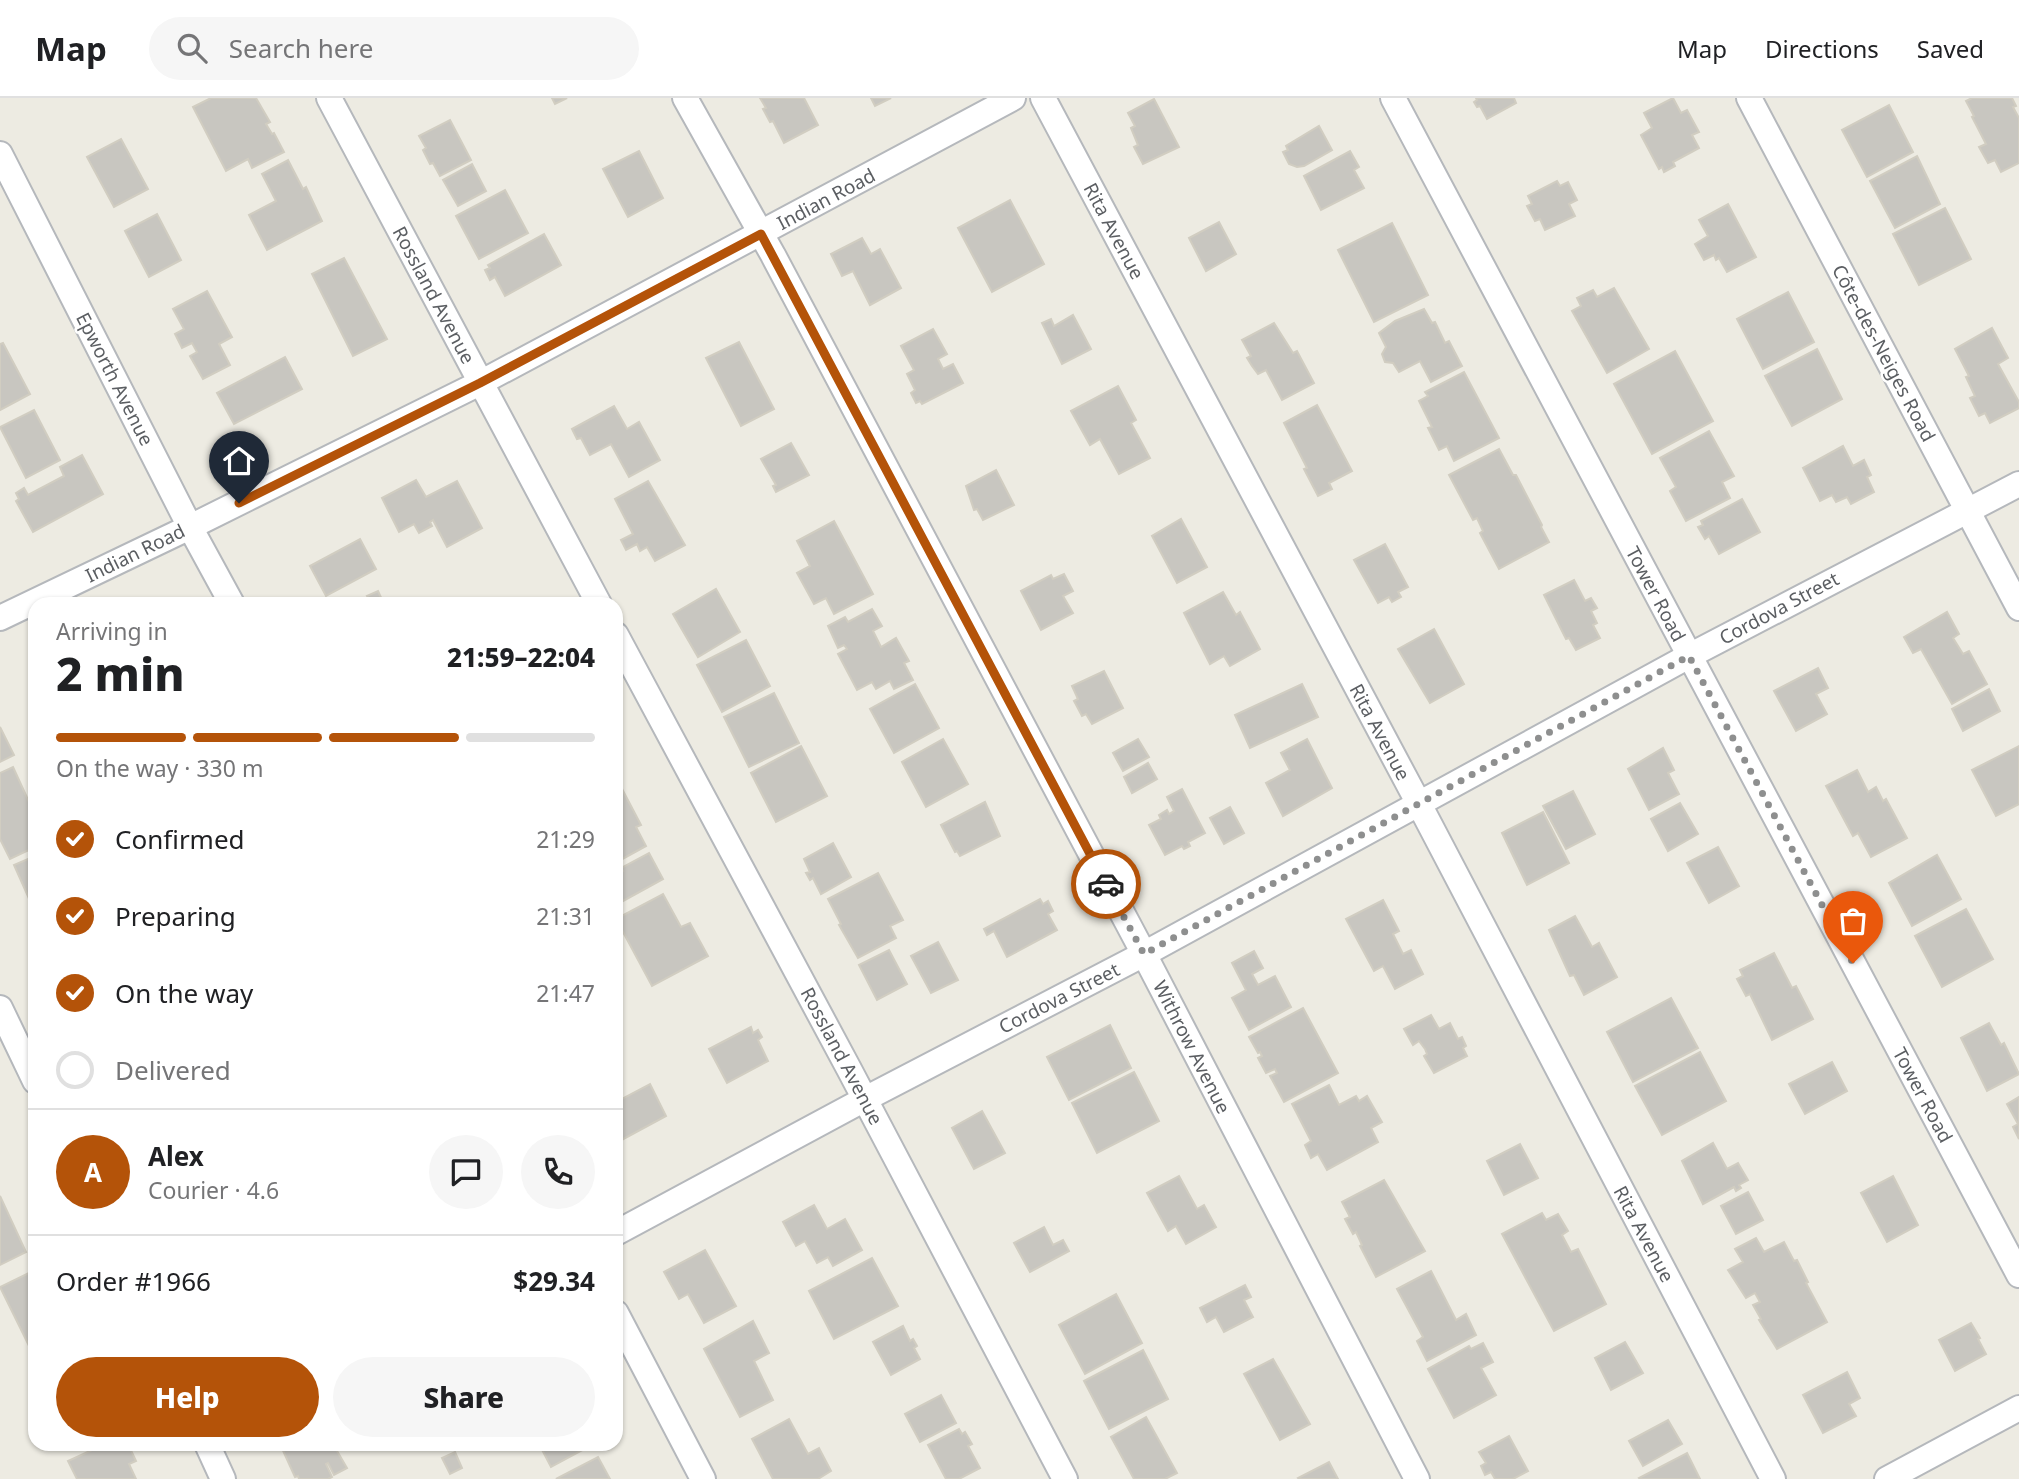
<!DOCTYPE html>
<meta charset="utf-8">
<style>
body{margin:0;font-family:"Noto Sans",sans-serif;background:#f6f6f6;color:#202124;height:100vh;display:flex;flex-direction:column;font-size:26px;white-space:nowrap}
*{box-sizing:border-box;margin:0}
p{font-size:23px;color:#757577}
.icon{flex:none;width:38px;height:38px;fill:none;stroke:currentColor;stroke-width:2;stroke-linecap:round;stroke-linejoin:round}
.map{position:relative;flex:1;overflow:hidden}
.drawer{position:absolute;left:28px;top:499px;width:595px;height:854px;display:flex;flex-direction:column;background:#fff;border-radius:21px;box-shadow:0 2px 5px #0004}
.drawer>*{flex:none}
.pin{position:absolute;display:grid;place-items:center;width:60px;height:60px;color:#fff;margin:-72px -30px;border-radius:50% 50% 50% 0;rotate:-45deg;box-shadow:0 0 7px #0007}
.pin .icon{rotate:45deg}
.courier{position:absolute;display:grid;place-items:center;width:70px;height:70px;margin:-35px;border:5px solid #b45309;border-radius:50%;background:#fff;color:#222;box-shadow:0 2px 9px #0007}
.overview em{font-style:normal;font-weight:800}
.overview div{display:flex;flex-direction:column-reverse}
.overview{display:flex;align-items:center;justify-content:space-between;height:119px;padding:0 28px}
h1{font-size:46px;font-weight:800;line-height:52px}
.bar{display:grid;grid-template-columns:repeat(4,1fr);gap:10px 7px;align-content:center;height:84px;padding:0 28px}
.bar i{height:9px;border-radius:5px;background:#e0e0e0}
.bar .current{background:#b45309}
.bar p{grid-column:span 4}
.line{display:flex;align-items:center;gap:18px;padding:0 28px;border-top:2px solid #e0e0e0}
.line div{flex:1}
.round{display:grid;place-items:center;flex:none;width:74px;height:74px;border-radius:37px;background:#f6f6f6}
ol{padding:0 28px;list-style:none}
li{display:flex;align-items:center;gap:21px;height:77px}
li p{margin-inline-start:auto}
li .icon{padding:7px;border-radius:50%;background:#b45309;color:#fff;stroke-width:4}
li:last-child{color:#757577}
li i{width:38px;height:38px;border:4px solid #e0e0e0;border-radius:50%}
.cta{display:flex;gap:14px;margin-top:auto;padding:14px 28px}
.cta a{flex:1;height:80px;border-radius:42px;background:#b45309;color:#fff;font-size:28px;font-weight:800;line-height:80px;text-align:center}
.cta a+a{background:#f6f6f6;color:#202124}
header{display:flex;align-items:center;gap:42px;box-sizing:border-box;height:98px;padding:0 35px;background:#fff;border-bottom:2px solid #e0e0e0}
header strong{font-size:33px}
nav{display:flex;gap:38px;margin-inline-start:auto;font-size:24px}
.search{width:490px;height:63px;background:#f6f6f6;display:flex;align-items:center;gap:18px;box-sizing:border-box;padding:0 24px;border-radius:38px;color:#757577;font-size:26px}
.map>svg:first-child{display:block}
.building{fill:#c8c6c0;stroke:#d1cdc1;stroke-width:2}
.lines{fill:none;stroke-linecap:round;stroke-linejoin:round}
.street-casing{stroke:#b5b8bc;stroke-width:28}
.street{stroke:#fff;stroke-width:24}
.done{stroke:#8e8f8f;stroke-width:7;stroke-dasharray:0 12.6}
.route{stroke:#b45309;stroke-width:9}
.labels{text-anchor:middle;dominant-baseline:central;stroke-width:5;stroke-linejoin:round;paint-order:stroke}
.street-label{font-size:19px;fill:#5b5e62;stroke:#fff}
</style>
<header>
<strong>Map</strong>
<div class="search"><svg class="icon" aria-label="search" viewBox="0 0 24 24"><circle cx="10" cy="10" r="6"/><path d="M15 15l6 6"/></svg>Search here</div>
<nav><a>Map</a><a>Directions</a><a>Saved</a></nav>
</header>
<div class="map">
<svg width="2019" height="1381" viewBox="0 0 2019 1381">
<rect width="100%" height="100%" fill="#edebe2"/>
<!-- building -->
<g class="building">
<polygon points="211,0 256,0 270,24 266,26 272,36 274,35 284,54 252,70 248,61 226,73 193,9"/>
<polygon points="552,0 567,0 555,6"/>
<polygon points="760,0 804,0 818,27 784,45 773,23 770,24 763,11 766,10"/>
<polygon points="871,0 891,0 875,8"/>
<polygon points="1476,0 1514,0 1516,5 1487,21 1480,8 1477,9 1474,4 1477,2"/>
<polygon points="1673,0 1681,15 1687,12 1699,34 1692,37 1699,50 1673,64 1675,68 1664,74 1662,69 1659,71 1641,37 1652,30 1644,15"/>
<polygon points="1972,0 2012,0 2016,8 2013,9 2019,20 2019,65 2001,74 1995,62 1988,65 1979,49 1986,46 1972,19 1974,18 1966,3"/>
<polygon points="1154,1 1179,49 1143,66 1134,49 1138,47 1131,30 1135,28 1128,15"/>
<polygon points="1889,7 1913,54 1867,79 1842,32"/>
<polygon points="450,22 471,62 440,78 433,65 430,66 423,52 426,50 419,38"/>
<polygon points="1319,28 1332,52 1304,68 1297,69 1289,66 1283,54 1288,52 1286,48"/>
<polygon points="121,41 148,91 114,109 87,59"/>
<polygon points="639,53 663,100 628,119 603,71"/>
<polygon points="1350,53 1359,69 1354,72 1364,90 1321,112 1304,78"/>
<polygon points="1917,58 1940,106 1895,130 1870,83"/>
<polygon points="288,62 303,91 306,89 322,123 267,152 249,117 276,103 262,76"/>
<polygon points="472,66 486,93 458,108 443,82"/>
<polygon points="1557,83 1560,88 1568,84 1577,102 1569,106 1575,118 1545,132 1540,121 1535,123 1527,108 1532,106 1528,98"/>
<polygon points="505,92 528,135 479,161 456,118"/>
<polygon points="1010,102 1044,166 992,194 958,130"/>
<polygon points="1728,106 1756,159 1727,174 1719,160 1716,162 1714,157 1704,162 1695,146 1708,138 1699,122"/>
<polygon points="1945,110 1971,161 1919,187 1893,136"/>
<polygon points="157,116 181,162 149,179 125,133"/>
<polygon points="1219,124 1236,156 1206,173 1189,140"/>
<polygon points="1392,125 1428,197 1374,224 1338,152"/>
<polygon points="544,136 561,167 505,198 495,179 490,182 485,172 490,170 488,167"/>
<polygon points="862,140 871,156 880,151 901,190 870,207 853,173 842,178 831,156"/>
<polygon points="344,160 387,241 353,258 312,176"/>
<polygon points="1614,190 1649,251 1607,275 1572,213 1581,208 1577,200 1593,192 1597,199"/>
<polygon points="207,193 232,239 219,246 230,267 203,281 190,258 197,254 192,245 182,250 175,236 184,231 173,211"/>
<polygon points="1788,194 1814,244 1763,271 1737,221"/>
<polygon points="1424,211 1432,225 1435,224 1445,245 1449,243 1462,268 1431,284 1420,263 1399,274 1393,265 1385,264 1382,256 1386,249 1379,235 1395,223"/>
<polygon points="1073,217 1091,251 1062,266 1042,225 1051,221 1054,228"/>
<polygon points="1274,225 1293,255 1297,253 1314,285 1282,302 1266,272 1258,276 1252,268 1247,260 1251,258 1242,242"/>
<polygon points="1992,230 2008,260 1998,266 2019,304 2019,310 1990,325 1985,315 1979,318 1970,300 1975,298 1966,279 1969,278 1955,251"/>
<polygon points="933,231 947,256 938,261 943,271 953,266 963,285 922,306 920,303 916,305 911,295 915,292 907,276 914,272 901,248"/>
<polygon points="739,244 774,311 741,328 706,260"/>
<polygon points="3,245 30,296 0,312 0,246"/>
<polygon points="1817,251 1842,301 1792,328 1765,278"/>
<polygon points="1675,253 1713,323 1652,356 1614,286"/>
<polygon points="285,259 302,291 234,326 217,295"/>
<polygon points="1464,274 1499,340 1454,363 1447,348 1439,352 1428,330 1432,329 1419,303 1428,298 1425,294"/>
<polygon points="1118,288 1136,322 1131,325 1150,360 1119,376 1100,341 1090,347 1071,313"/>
<polygon points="1317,307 1352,373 1329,385 1332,391 1318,398 1304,371 1307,370 1284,325"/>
<polygon points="614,308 627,331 639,324 660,362 629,379 611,346 590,357 581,340 577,341 572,331"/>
<polygon points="34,312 60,362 26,380 0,329"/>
<polygon points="1709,333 1734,378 1722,384 1730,400 1686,423 1670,393 1676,389 1660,360"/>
<polygon points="791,345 809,377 776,394 773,388 776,387 761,361"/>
<polygon points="1843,348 1853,368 1864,362 1871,377 1867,379 1874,394 1851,406 1847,399 1836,404 1832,397 1820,403 1803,370"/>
<polygon points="1499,351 1513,377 1516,377 1542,427 1541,429 1549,444 1499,471 1480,435 1483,433 1477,420 1473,422 1449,377"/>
<polygon points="82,357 103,396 33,434 16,403 19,401 16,395 24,390 28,397 64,378 60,369"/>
<polygon points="996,372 1014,407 983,422 977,411 974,412 966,388"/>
<polygon points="416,382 426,399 457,383 482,430 447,449 433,422 430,424 432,428 419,435 414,426 399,434 382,400"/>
<polygon points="648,383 685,447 655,463 647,449 640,453 637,446 626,452 621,442 633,436 615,401"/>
<polygon points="1742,401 1760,434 1719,456 1709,438 1705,441 1698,429 1703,427 1701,423"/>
<polygon points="1181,421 1207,469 1177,485 1152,438"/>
<polygon points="834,423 873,496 834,516 826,500 814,506 797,475 810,468 797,443"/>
<polygon points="360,441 376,471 326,498 310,468"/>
<polygon points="1385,446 1408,489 1398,494 1401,499 1392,504 1389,499 1378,505 1354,462"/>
<polygon points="1064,476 1073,493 1063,498 1073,515 1041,532 1021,493 1051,477 1053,481"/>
<polygon points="1574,482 1585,503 1591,500 1597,510 1591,513 1597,525 1593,527 1600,540 1576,552 1569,540 1566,541 1544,497"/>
<polygon points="716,491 740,534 698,559 673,516"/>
<polygon points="378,493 384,506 367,506 371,504 367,498"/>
<polygon points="1223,494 1236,517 1240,514 1260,551 1230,568 1224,558 1210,566 1184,515"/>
<polygon points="872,511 882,528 873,533 881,549 896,540 909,563 904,565 913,582 894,591 890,583 876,591 872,584 857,592 838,556 847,551 844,547 838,550 828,528 845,519 848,524"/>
<polygon points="1947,514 1959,536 1953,540 1963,556 1969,553 1987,586 1952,606 1921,551 1913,555 1904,539"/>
<polygon points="1434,531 1464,586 1430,605 1398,551"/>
<polygon points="746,542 770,588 722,614 697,567"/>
<polygon points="1818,570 1828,590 1816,596 1827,616 1796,633 1774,593"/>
<polygon points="1104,573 1123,610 1092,626 1086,616 1082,618 1074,603 1078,601 1072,588"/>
<polygon points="915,586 939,630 894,655 870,611"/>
<polygon points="1302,586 1318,619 1250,650 1235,617"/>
<polygon points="1989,591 2000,613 1963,633 1952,611"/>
<polygon points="774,595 799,645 749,669 724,619"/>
<polygon points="0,629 14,657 0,664"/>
<polygon points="943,641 968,686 926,709 902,664"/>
<polygon points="1138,641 1149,659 1123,673 1113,655"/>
<polygon points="1307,641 1332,690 1283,718 1266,685 1290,672 1281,655"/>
<polygon points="801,648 827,698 776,724 751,675"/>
<polygon points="2019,648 2019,706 1996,718 1972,672"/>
<polygon points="1663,650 1674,672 1668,675 1679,696 1649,712 1628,671"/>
<polygon points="1148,665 1157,681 1132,695 1124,679"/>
<polygon points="13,669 35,717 35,749 10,761 0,741 0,675"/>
<polygon points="1857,672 1868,694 1876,689 1883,703 1886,701 1907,740 1871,759 1858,735 1853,738 1826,688"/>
<polygon points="620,687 641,727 636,729 646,748 617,764 616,689"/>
<polygon points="1182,691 1205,735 1188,744 1190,748 1184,751 1182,748 1165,757 1149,727 1161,721 1159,717 1167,712 1169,716 1174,713 1167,699"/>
<polygon points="1573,693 1595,736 1566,751 1543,708"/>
<polygon points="985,704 1000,738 960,758 957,753 955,754 941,727"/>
<polygon points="1680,705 1698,736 1668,753 1651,721"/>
<polygon points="1230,709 1244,735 1224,746 1210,720"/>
<polygon points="1543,714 1569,765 1527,787 1502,735"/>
<polygon points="833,745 851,779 821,796 813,780 810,782 806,775 810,774 804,761"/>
<polygon points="1718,749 1739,788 1709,805 1687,765"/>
<polygon points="649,755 663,781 623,803 616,789 616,777 623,773 621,770"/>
<polygon points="1937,757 1961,801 1912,828 1889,785"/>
<polygon points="35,758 35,814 14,767"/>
<polygon points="878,775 903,822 890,828 896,840 858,860 839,827 841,826 828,801"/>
<polygon points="663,796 681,829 690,825 708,858 652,888 616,821"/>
<polygon points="1040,801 1043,806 1048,803 1053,813 1048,816 1057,832 1007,859 994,833 987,837 984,831"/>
<polygon points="1383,802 1399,833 1393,836 1403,856 1411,852 1423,876 1395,891 1383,868 1374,873 1346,821"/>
<polygon points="1966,811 1993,861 1942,889 1915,838"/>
<polygon points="1575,818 1592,849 1599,845 1617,879 1584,897 1574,877 1570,878 1549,832"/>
<polygon points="938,844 958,882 931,895 911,858"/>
<polygon points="889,852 907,886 877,902 859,867"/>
<polygon points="1254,853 1263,870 1252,876 1258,887 1275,878 1291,909 1249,932 1232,900 1246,892 1232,865"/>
<polygon points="1774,855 1792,890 1796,888 1813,921 1772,942 1750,896 1746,898 1737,881 1743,878 1740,872"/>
<polygon points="1671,900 1698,950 1633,984 1607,934"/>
<polygon points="1303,910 1338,975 1284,1004 1270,978 1277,975 1275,971 1266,975 1258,960 1262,958 1260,954 1258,955 1249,939"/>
<polygon points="1431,917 1439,931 1450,925 1458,941 1462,939 1466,948 1463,950 1467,958 1434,975 1424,958 1427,956 1425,951 1419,943 1413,947 1404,931"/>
<polygon points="1989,925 2001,947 2004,945 2019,976 1987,993 1961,940"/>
<polygon points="1110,927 1131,970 1069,1002 1047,959"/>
<polygon points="751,929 753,935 758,932 762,939 758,942 768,963 727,985 709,951"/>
<polygon points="1700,954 1726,1003 1662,1037 1635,988"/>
<polygon points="1832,964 1847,993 1805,1016 1789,986"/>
<polygon points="1134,974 1159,1023 1097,1055 1072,1005"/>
<polygon points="650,986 666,1018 616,1045 616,1004"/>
<polygon points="1329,987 1339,1007 1356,998 1359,1003 1367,998 1382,1024 1371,1030 1378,1044 1327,1072 1318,1056 1311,1060 1305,1047 1311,1043 1292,1006"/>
<polygon points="2019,999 2019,1041 2013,1029 2018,1026 2007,1006"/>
<polygon points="982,1013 1005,1055 974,1071 952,1030"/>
<polygon points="1713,1045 1727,1071 1738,1065 1748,1082 1739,1087 1741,1090 1736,1093 1734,1089 1703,1106 1682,1063"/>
<polygon points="1520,1046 1538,1080 1504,1097 1487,1063"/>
<polygon points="1179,1078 1197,1111 1204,1107 1216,1129 1186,1146 1176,1128 1168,1133 1147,1095"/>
<polygon points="1893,1078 1918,1127 1887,1144 1861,1095"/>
<polygon points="1384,1082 1425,1153 1376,1179 1360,1148 1362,1147 1356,1134 1353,1136 1345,1121 1350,1119 1342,1104"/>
<polygon points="1748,1094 1763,1122 1736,1136 1721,1108"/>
<polygon points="0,1098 26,1154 0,1167"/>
<polygon points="814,1107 827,1131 845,1121 862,1152 833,1168 828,1159 817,1165 805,1143 796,1148 783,1124"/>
<polygon points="1542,1115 1546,1122 1558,1116 1568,1133 1562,1137 1571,1154 1578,1151 1606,1206 1554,1233 1502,1136"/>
<polygon points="1044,1129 1053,1147 1063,1142 1069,1153 1030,1174 1014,1145"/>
<polygon points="1756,1140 1764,1154 1784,1144 1794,1163 1797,1162 1808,1184 1806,1185 1827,1224 1777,1251 1759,1222 1761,1221 1753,1207 1760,1204 1755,1195 1746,1200 1728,1172 1743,1164 1735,1151"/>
<polygon points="705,1152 736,1208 704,1225 688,1196 679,1201 664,1174"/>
<polygon points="872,1160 898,1208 834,1241 809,1193"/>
<polygon points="35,1172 35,1260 0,1189"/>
<polygon points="1431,1173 1456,1222 1466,1216 1476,1237 1427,1263 1417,1243 1423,1239 1397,1191"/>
<polygon points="1245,1187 1251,1199 1244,1202 1253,1219 1224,1234 1216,1219 1207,1224 1200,1210"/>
<polygon points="1116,1196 1142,1245 1085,1276 1059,1227"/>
<polygon points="753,1223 769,1255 754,1263 773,1302 740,1319 704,1251"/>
<polygon points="1971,1225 1980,1240 1978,1241 1986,1256 1955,1273 1939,1242"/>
<polygon points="903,1228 910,1243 913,1241 917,1248 914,1250 920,1261 891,1277 873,1244"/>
<polygon points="1625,1244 1643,1275 1611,1292 1595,1260"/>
<polygon points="1483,1245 1493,1264 1481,1270 1496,1297 1454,1320 1428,1271 1469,1248 1471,1251"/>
<polygon points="1143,1252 1168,1301 1109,1331 1084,1283"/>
<polygon points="1273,1261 1310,1326 1280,1342 1244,1276"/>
<polygon points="1847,1274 1860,1300 1849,1306 1856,1318 1823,1335 1803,1297"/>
<polygon points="941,1297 956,1325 920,1344 905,1316"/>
<polygon points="1146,1319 1177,1375 1165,1381 1134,1381 1111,1339"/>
<polygon points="789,1321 808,1356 819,1350 831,1373 818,1381 773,1381 752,1341"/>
<polygon points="1668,1322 1682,1346 1643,1368 1629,1343"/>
<polygon points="959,1331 962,1336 965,1334 972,1346 968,1348 980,1370 959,1381 946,1381 928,1347"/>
<polygon points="1509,1338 1528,1373 1513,1381 1495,1381 1491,1374 1485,1377 1481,1368 1486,1365 1479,1354"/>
<polygon points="105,1346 128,1346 136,1363 129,1366 136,1381 77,1381 68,1363"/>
<polygon points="280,1346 322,1346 323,1349 333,1346 347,1370 334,1377 328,1365 326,1366 332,1379 328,1381 299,1381 298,1378 295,1379"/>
<polygon points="539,1346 592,1346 592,1347 551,1369"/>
<polygon points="455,1354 462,1370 450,1376 442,1360"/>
<polygon points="1687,1355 1700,1381 1640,1381 1639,1380"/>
<polygon points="598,1359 610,1381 556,1381"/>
<polygon points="1329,1364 1338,1381 1299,1381 1298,1380"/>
</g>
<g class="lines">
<defs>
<g id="street">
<polyline points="329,0 599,506"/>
<polyline points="685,0 773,157 1144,856 1417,1381"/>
<polyline points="1043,0 1419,706 1773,1381"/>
<polyline points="1393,0 2019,1177"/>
<polyline points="1749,0 2019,510"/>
<polyline points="0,56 190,429 232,506"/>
<polyline points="0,520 190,429 480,285 1013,0"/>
<polyline points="616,537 849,971 1065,1381"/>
<polyline points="0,910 35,983"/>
<polyline points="616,1135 865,1001 1144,856 1689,558 2019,386"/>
<polyline points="616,1215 703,1381"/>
<polyline points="207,1346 223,1381"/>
<polyline points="1887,1381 2019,1310"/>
</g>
</defs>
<!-- street casing -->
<use href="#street" class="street-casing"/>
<!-- street -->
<use href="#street" class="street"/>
</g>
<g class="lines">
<!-- done -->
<polyline class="done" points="1106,786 1144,856 1689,558 1853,865"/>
<!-- route -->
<polyline class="route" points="239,405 480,285 761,136 1106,786"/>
</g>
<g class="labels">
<!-- street labels -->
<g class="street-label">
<text transform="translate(826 101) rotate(-28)">Indian Road</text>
<text transform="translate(1114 133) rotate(62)">Rita Avenue</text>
<text transform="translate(434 197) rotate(62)">Rossland Avenue</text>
<text transform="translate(1884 255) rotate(62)">Côte-des-Neiges Road</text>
<text transform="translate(115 281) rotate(63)">Epworth Avenue</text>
<text transform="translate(135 455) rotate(-26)">Indian Road</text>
<text transform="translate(1656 496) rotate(62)">Tower Road</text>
<text transform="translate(1779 510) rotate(-28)">Cordova Street</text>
<text transform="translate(1380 634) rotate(62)">Rita Avenue</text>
<text transform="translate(1059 900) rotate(-27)">Cordova Street</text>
<text transform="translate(1192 949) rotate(63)">Withrow Avenue</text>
<text transform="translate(842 958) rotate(62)">Rossland Avenue</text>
<text transform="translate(1923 997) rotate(62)">Tower Road</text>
<text transform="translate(1644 1136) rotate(62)">Rita Avenue</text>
</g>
</g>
</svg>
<div class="pin" style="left:1853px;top:865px;background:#ea580c"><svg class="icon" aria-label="bag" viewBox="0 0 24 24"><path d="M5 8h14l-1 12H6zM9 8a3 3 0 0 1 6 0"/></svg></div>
<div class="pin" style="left:239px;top:405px;background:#1f2937"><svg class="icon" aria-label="home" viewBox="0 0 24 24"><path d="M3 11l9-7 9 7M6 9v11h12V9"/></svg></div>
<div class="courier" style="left:1106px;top:786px"><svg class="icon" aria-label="car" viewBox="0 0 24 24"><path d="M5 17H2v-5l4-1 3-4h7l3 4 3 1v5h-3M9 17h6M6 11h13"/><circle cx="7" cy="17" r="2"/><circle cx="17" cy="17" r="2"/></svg></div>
<section class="drawer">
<div class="overview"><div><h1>2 min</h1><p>Arriving in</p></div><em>21:59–22:04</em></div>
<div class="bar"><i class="current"></i><i class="current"></i><i class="current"></i><i></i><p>On the way · 330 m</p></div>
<ol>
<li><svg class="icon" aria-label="check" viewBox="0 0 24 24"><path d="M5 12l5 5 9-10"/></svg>Confirmed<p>21:29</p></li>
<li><svg class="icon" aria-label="check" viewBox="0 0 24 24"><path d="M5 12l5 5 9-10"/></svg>Preparing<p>21:31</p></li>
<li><svg class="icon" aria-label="check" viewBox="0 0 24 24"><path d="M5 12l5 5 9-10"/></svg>On the way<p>21:47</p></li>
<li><i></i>Delivered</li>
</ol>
<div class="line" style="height:126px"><b class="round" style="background:#b45309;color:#fff">A</b><div><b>Alex</b><p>Courier · 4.6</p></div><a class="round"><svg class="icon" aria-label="chat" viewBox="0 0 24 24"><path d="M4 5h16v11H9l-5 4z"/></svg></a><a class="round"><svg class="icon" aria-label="phone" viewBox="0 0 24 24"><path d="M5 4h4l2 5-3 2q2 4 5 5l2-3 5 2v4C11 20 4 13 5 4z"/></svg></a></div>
<div class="line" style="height:91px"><div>Order #1966</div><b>$29.34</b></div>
<div class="cta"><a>Help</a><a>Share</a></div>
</section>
</div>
